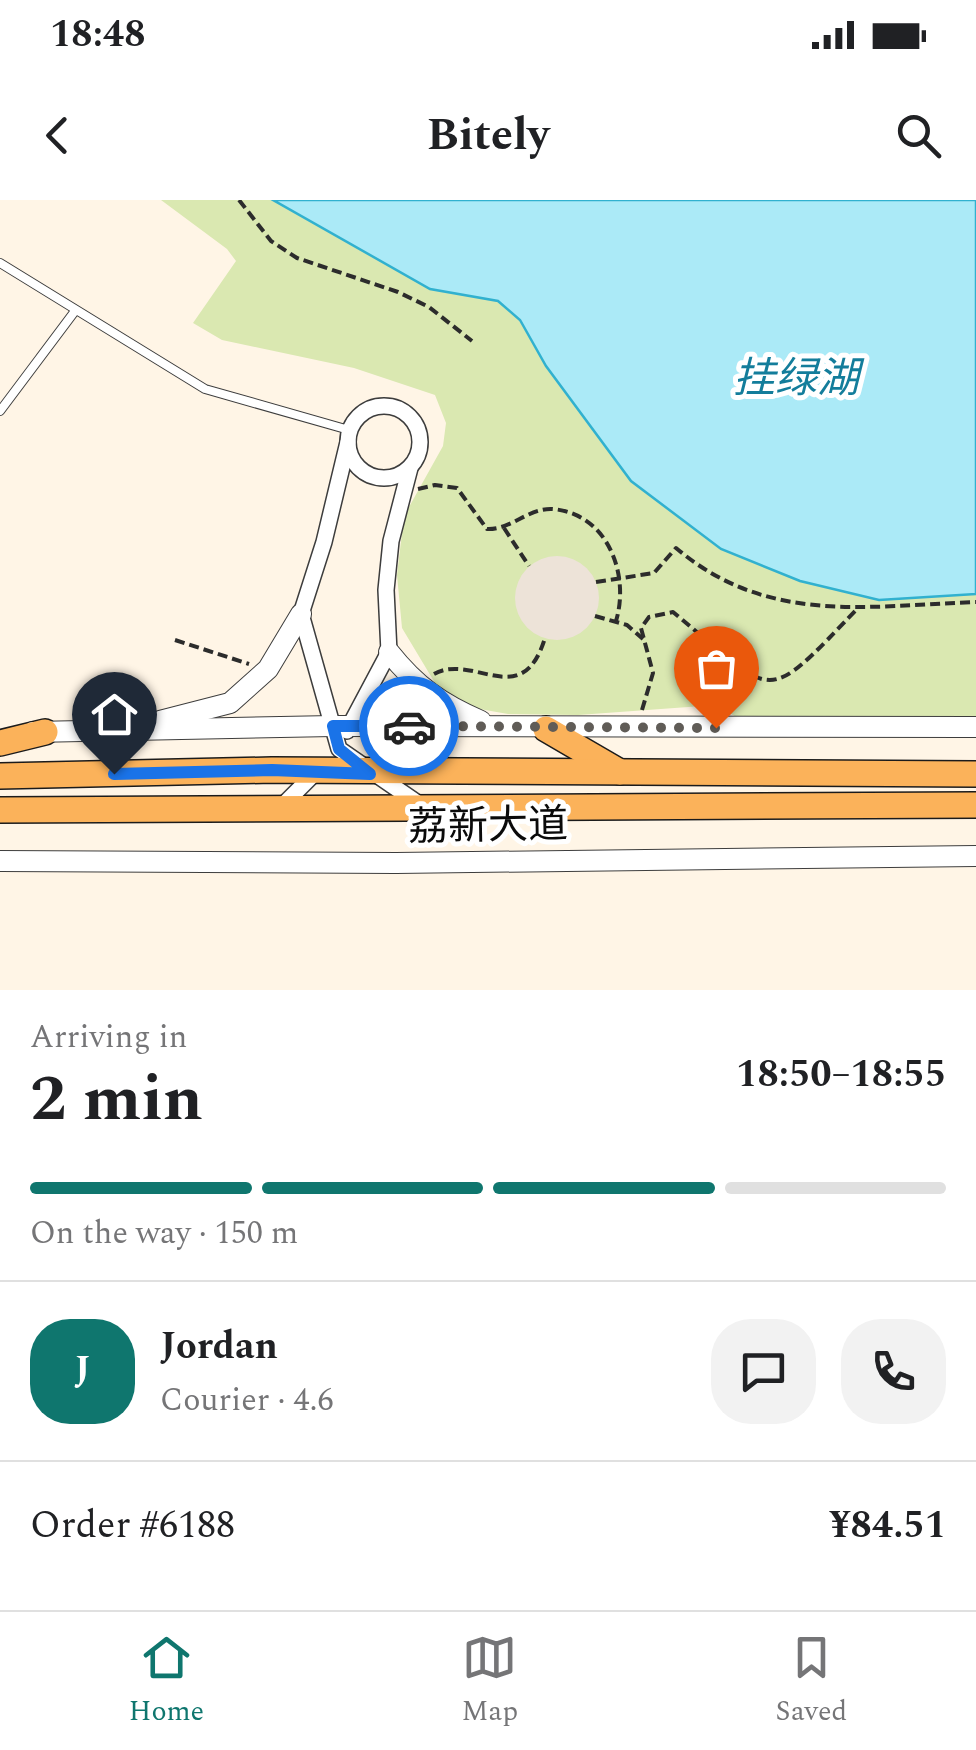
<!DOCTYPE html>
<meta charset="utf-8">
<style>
body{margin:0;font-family:Spectral,"Noto Sans SC",serif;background:#f2f2f2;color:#202124;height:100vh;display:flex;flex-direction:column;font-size:38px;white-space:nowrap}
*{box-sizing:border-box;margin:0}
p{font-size:32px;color:#757577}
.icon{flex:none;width:55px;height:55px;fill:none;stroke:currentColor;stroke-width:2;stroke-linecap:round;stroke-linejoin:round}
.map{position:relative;height:790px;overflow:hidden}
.sheet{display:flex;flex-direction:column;background:#fff;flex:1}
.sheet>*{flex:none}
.pin{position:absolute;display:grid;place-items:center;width:85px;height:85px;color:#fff;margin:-102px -42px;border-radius:50% 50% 50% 0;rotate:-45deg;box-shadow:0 0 10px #0007}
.pin .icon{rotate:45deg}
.courier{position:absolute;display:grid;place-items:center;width:100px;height:100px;margin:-50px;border:8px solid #1a73e8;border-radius:50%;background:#fff;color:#222;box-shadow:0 2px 12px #0007}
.head em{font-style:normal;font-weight:700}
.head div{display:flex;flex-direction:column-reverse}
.head{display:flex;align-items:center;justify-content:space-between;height:170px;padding:0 30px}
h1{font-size:65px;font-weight:700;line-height:75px}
.bar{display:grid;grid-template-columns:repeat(4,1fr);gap:15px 10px;align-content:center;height:120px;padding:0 30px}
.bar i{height:12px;border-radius:8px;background:#e0e0e0}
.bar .active{background:#0f766e}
.bar p{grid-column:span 4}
.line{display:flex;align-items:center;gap:25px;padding:0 30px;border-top:2px solid #e0e0e0}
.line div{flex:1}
.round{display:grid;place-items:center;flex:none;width:105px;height:105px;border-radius:40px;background:#f2f2f2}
.status{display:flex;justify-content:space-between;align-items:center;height:70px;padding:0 50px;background:#fff;direction:ltr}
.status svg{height:28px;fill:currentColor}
header{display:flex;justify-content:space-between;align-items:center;height:130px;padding:0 30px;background:#fff;font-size:45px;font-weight:700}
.tab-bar{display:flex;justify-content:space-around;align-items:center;height:140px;border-top:2px solid #e0e0e0;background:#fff;font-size:28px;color:#757577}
.tab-bar a{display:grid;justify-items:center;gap:5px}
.tab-bar .active{color:#0f766e}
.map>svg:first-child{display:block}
.green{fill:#dae8b1}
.plaza{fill:#ede3d8}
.water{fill:#abeaf7;stroke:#31b1cf;stroke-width:2.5}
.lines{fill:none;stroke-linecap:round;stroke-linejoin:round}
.service-casing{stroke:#3d3d3d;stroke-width:10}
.minor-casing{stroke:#3d3d3d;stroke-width:18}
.tertiary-casing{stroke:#3d3d3d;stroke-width:22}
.primary-casing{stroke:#1b1b1b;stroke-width:28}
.path{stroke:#2c2c2c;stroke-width:4;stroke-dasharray:10 5;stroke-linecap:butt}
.service{stroke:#fff;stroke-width:8}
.minor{stroke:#fff;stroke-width:15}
.tertiary{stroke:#fff;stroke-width:20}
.primary{stroke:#fbb25a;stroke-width:25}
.done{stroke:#605c57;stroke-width:10;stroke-dasharray:0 18}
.route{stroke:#1a73e8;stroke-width:12}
.labels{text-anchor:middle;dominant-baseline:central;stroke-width:10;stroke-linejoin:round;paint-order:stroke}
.street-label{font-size:40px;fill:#0a0a0a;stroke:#fff}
.water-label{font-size:42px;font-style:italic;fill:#137d9b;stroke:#fff}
</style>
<div class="status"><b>18:48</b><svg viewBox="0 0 49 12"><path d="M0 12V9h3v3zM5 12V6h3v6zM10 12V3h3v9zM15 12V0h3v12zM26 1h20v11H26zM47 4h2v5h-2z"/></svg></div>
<header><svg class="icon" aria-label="back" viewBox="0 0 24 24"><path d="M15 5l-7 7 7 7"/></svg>Bitely<svg class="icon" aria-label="search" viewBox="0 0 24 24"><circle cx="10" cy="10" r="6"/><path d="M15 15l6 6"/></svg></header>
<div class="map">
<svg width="976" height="790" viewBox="0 0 976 790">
<rect width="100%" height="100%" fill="#fff5e6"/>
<!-- green -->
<polygon class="green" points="161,0 273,0 430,89 498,101 519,120 546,166 586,217 879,400 976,394 976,527 755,528 716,505 578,515 508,514 474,508 438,488 402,428 397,375 404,316 443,246 446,223 435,195 354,168 222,140 193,123 236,61 227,49"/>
<!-- plaza -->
<circle class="plaza" cx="557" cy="398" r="42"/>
<!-- water -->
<polygon class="water" points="273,0 976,0 976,394 879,400 800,381 721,349 631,281 546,166 520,120 498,101 430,89"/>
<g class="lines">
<defs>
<g id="service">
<polyline points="0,63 205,189 349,230"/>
<polyline points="0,211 75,111"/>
</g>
<g id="minor">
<circle cx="384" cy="242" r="36"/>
<polyline points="348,242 324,342 301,414 339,549 419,604"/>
<polyline points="347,531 389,452 386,390 391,341 410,268"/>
<polyline points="279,609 319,569"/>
</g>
<g id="tertiary">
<path d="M389,452C416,486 441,504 481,521"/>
<polyline points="160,521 230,503 268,469 301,414"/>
<polyline points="33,532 333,526 976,527"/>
<polyline points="0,661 396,663 976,656"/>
</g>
<g id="primary">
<polyline points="546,529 620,572"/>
<polyline points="0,543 45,532"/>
<polyline points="0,576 272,570 976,574"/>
<polyline points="0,610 976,605"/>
</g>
</defs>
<!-- service casing -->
<use href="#service" class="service-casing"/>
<!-- minor casing -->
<use href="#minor" class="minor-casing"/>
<!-- tertiary casing -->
<use href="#tertiary" class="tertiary-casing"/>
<!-- primary casing -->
<use href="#primary" class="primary-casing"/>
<!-- path -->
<g class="path">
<polyline points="239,0 271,41 297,58 398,92 429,107 472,141"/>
<path d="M418,289L435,285L457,288L487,329C511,330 528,308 552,309C608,313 630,375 616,421"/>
<polyline points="504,328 529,366"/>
<path d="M596,382L654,373L676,348C767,425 865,406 976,402"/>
<polyline points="595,416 627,425 643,439"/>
<polyline points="175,440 249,464"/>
<path d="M434,474C474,452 522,513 545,438"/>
<path d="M642,510L653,473L641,428L649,417L673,412C778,499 762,508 859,407"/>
</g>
<!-- service -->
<use href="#service" class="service"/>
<!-- minor -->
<use href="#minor" class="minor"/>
<!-- tertiary -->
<use href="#tertiary" class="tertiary"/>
<!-- primary -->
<use href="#primary" class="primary"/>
</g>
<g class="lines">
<!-- done -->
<polyline class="done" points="409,526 716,528"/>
<!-- route -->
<polyline class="route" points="114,574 272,570 370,574 339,549 333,526 409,526"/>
</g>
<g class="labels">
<!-- street labels -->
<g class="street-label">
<text transform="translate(488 627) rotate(-1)">荔新大道</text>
</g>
<!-- water labels -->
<g class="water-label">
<text x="796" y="179">挂绿湖</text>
</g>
</g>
</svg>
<div class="pin" style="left:716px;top:528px;background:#ea580c"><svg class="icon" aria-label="bag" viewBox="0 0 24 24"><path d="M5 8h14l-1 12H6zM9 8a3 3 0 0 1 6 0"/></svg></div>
<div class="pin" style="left:114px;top:574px;background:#1f2937"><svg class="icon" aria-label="home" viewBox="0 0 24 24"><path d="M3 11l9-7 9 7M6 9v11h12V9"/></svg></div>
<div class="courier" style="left:409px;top:526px"><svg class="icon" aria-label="car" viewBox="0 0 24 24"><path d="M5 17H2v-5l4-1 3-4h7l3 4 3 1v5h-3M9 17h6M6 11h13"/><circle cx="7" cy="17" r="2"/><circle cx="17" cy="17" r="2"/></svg></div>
</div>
<section class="sheet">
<div class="head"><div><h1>2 min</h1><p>Arriving in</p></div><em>18:50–18:55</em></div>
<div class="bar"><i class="active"></i><i class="active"></i><i class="active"></i><i></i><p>On the way · 150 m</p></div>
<div class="line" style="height:180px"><b class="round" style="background:#0f766e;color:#fff">J</b><div><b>Jordan</b><p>Courier · 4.6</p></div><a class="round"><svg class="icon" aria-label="chat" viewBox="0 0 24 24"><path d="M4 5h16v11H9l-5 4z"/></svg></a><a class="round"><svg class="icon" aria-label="phone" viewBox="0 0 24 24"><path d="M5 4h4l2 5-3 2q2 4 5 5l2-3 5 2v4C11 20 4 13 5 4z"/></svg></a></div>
<div class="line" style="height:130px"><div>Order #6188</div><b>¥84.51</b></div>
</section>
<nav class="tab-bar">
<a class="active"><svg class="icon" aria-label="home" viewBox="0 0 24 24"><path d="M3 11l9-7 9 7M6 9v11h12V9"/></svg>Home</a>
<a><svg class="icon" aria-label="map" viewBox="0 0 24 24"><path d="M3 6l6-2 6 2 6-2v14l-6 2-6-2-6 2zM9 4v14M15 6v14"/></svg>Map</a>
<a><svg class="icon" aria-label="saved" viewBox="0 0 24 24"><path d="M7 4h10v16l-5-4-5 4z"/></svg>Saved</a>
</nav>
